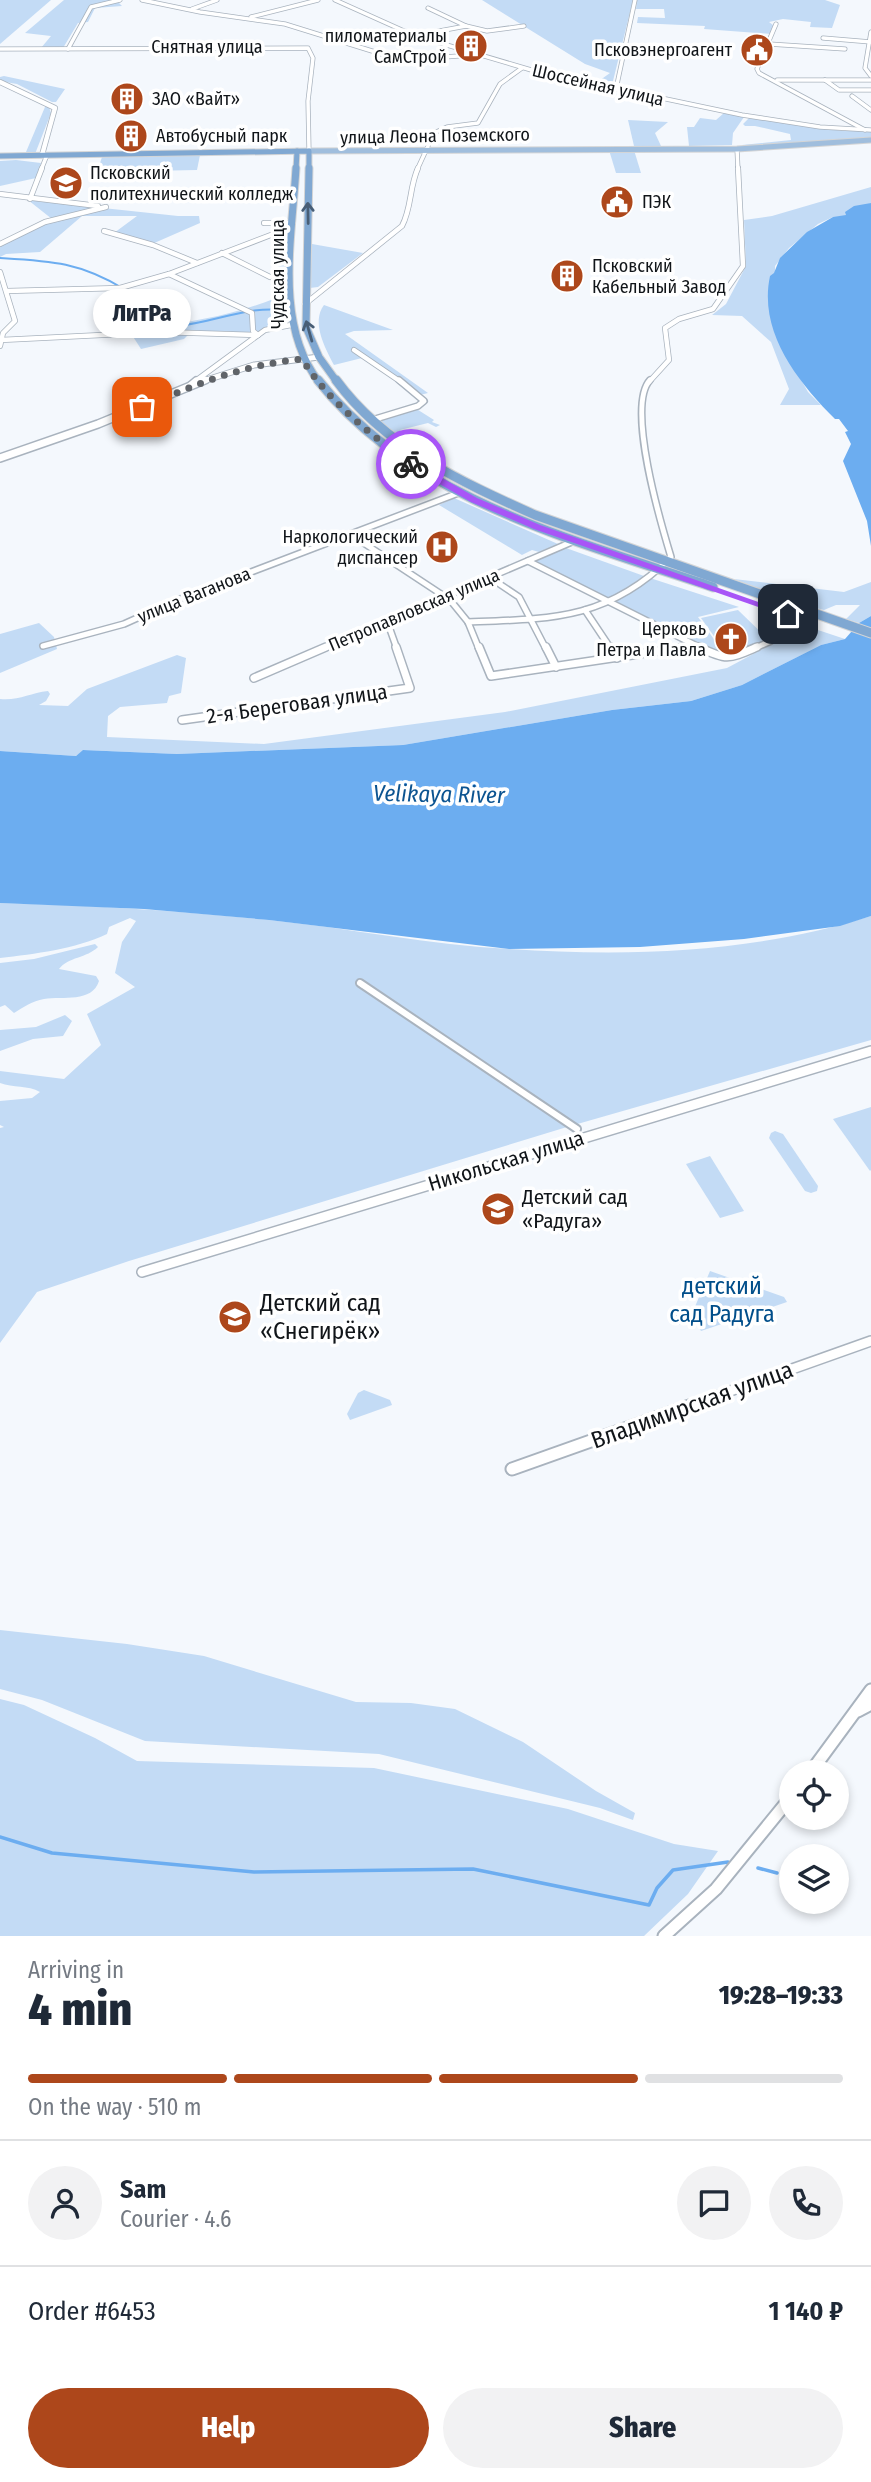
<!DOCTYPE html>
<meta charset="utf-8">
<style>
body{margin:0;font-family:"Fira Sans Condensed",sans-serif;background:#f2f2f3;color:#1f2937;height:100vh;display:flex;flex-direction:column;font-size:26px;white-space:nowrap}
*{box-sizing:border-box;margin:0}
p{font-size:23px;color:#747a83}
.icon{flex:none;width:38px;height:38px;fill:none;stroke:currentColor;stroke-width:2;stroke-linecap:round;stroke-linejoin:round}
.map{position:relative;height:1936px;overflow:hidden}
.panel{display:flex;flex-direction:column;background:#fff;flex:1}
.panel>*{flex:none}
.fabs{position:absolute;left:779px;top:1760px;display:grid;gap:14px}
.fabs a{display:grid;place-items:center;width:70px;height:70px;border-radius:50%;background:#fff;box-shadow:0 4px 10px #0003;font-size:35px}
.pin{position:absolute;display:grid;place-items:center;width:60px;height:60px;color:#fff;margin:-30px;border-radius:14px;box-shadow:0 4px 10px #0006}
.courier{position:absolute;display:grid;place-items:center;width:70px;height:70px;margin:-35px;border:5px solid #a855f7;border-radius:50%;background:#fff;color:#222;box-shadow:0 2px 9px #0007}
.bubble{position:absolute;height:49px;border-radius:24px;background:#fff;box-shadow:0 4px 10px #0003;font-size:23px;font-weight:800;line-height:49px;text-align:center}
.headline em{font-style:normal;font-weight:800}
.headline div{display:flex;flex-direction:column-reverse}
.headline{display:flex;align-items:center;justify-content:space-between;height:119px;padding:0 28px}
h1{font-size:46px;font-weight:800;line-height:52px}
.bar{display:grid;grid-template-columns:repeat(4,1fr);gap:10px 7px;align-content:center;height:84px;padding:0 28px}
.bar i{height:9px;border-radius:5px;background:#e0e1e3}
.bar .on{background:#ad471b}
.bar p{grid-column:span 4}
.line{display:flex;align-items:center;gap:18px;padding:0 28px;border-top:2px solid #e0e1e3}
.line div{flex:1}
.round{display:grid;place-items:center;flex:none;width:74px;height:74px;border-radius:37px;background:#f2f2f3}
.primary-button{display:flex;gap:14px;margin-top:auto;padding:14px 28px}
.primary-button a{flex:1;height:80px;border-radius:42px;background:#ad471b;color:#fff;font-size:28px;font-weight:800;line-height:80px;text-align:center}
.primary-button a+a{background:#f2f2f3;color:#1f2937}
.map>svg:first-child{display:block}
.green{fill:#c3dbf5}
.water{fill:#6cadf0}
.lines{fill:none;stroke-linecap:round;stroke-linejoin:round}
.stream-far1{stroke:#6cadf0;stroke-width:2}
.stream{stroke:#6cadf0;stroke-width:3.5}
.pedestrian-far1-casing{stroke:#a9b3be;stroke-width:8}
.pedestrian-casing{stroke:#a9b3be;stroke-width:10}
.minor-far5-casing{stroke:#a9b3be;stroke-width:5}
.minor-far4-casing{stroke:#a9b3be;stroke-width:6}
.minor-far3-casing{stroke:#a9b3be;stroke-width:8}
.minor-far2-casing{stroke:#a9b3be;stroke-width:10}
.minor-far1-casing{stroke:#a9b3be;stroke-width:12}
.minor-casing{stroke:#a9b3be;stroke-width:15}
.tertiary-far2-casing{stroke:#a9b3be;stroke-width:6}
.tertiary-far1-casing{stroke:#a9b3be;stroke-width:7}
.tertiary-casing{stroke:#a9b3be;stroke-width:10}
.primary-casing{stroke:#d4d5d6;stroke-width:7}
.trunk-far2-casing{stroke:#d4d5d6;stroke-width:7}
.trunk-far1-casing{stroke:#d4d5d6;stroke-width:9}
.trunk-casing{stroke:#d4d5d6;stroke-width:11}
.pedestrian-far1{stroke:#fff;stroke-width:4.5}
.pedestrian{stroke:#fff;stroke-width:6}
.minor-far5{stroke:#fff;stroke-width:3.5}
.minor-far4{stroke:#fff;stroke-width:4.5}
.minor-far3{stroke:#fff;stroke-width:5}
.minor-far2{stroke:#fff;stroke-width:7}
.minor-far1{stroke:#fff;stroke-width:9}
.minor{stroke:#fff;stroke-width:11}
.tertiary-far2{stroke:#fff;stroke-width:4.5}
.tertiary-far1{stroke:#fff;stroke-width:5}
.tertiary{stroke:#fff;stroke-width:7}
.primary{stroke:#a0bedd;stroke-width:5}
.trunk-far2{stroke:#80a8d2;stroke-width:5}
.trunk-far1{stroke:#80a8d2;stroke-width:7}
.trunk{stroke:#80a8d2;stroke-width:9}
.oneway{stroke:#485e76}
.route{fill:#a855f7}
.done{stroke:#606469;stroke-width:7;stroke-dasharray:0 12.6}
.labels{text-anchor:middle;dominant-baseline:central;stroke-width:7;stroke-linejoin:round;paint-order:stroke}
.far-poi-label{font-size:18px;fill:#111519;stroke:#fff;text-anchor:start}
.far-street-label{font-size:18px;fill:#111519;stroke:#fff}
.street-label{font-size:21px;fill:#111519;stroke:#fff}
.poi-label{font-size:21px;fill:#111519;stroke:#fff;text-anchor:start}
.water-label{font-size:23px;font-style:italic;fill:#0c5491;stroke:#fff}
.near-park-label{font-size:24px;fill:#014e8a;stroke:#fff}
.near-poi-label{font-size:24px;fill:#111519;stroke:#fff;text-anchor:start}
.near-street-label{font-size:24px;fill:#111519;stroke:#fff}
</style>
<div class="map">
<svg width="871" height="1936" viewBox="0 0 871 1936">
<rect width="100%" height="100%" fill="#f4f8fd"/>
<!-- green -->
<g class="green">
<polygon points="0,0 51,0 0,44"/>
<polygon points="64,0 116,0 122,6 95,8 88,22 78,23 63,48 41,48 51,36 25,33"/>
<polygon points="482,0 633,0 612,85 596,83 610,73 585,64"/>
<polygon points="637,0 825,0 840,5 832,28 810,27 811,22 783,19 769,22 773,25 772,34 704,29 705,26 637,23 638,17 665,18 664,9 636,9"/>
<polygon points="4,76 65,89 56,102 52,102 17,84 0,81 0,77"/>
<polygon points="45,107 49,107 51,113 35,154 0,154 26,152"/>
<polygon points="724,113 744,117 733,133 732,145 689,146 687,127 694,127 700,118 716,120"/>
<polygon points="749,118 844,131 871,131 871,138 745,147 742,145 791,140 790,134 755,126 745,126 743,124"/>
<polygon points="628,120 668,122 655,133 661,146 634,146"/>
<polygon points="609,150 634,150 641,173 616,173"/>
<polygon points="200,155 197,170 97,172 102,157"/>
<polygon points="16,160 41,163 36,178 0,186 0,161"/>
<polygon points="871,187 871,203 841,218 833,217 818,224 789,248 775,266 775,334 808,392 821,405 780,405 789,389 771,342 742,316 712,315 726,304 746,266 744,220 772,216"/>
<polygon points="28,200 178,216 199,216 200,223 152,244 114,233 137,216 82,216 40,252 6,254 0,257 0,245 52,219"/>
<path d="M281,232H289L286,320L253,334L223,331L160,332L152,326C196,322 235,314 276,298Z"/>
<polygon points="312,244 363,253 318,287 310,288"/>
<path d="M324,305L393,330L354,331L345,334L428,393L420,395L383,367L362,358L334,365C325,348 311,322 324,305Z"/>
<polygon points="190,333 184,339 141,349 132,335"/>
<polygon points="415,408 434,420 432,422 440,425 436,427 428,423 400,430 402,432 393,432 377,419"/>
<polygon points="454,498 558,544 539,552 532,550 522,555 439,505"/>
<polygon points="566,548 644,576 610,599 536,561"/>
<polygon points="650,578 739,607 698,617 726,656 718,657 613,604"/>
<polygon points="734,579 844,592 871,582 871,616 859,623 846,619 860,605 836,605 824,610 797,603"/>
<polygon points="738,610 769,640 728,656 701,618"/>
<polygon points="39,623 54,637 57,649 0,673 0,634"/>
<path d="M797,623L845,639L821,645L742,685L691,701L612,710L403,745L177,754L84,750L76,756L0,751V699C18,701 30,693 48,691L50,694L46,701L39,705L68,706L87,689L177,655L186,658L181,693L169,696L167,703L120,707L108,716L107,737L264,744L505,712L727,668L776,642Z"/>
<path d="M0,903C90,905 180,911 269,920C349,928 430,945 510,949C632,957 754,953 871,916V1040L567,1127L129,1261L37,1292L0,1343V1128L4,1127L0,1125V1101L32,1098L40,1092C28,1085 13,1088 0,1083V1071L64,1079L101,1045L87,1014L135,987L115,973L122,942L136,921L130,918L109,927L107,934C75,949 35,954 0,958Z"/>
<path d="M95,944L98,947C87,958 68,957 59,969L96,976L99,981C92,1003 63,996 44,999C32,1001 24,1007 14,1013L5,1005L0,1007V963L34,959Z"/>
<polygon points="65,1015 72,1021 63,1036 33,1039 0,1051 0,1030 36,1027"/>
<polygon points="871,1107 871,1170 870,1171 833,1119"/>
<polygon points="775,1131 783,1134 818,1186 817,1191 811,1193 805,1191 769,1138 771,1133"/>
<polygon points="710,1156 744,1211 720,1218 686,1164"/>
<polygon points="710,1271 784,1297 787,1302 701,1331 694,1320 679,1325 673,1316 694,1309"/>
<polygon points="364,1390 390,1400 392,1405 350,1420 347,1414 358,1393"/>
<polygon points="0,1630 127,1644 204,1656 356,1702 411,1703 455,1709 523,1742 596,1791 635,1813 633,1820 600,1808 379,1754 145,1741 42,1700 0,1689"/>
<polygon points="0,1699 24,1705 95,1738 137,1761 374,1768 568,1809 674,1844 718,1851 688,1894 644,1936 0,1936"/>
</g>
<!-- water -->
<g class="water">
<path d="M871,203V546L867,521L843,461L851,444L845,432L848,431L839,419H835C798,382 758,332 770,276L774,273L780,258L807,232L833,217L846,215L845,212L854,206Z"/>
<polygon points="871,616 871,916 840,926 744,939 640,947 509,949 269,920 144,909 0,903 0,751 76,756 83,750 177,754 403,745 612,710 691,701 742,685 821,645 845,639 859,623"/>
</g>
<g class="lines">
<!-- stream-far1 -->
<g class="stream-far1">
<path d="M0,258C51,261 79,262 124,289L123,297L150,307L145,314"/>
<path d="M142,317V322C190,337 233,305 281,310"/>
</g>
<!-- stream -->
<g class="stream">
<polyline points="0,1837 52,1853 254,1872 473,1869 649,1905 657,1888 673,1870 728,1862"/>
<polyline points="758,1868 777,1873"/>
</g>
<defs>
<polyline id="pedestrian-far1" points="360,983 362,985"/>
<polyline id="pedestrian" points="360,983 577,1129"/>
<g id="minor-far5">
<polyline points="142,0 200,12 285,24 401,60 473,55"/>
<polyline points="335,0 413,35 538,72 742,115 820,127 871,130"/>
<polyline points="192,9 217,0"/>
<polyline points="251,17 318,0"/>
<polyline points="776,24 757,69 759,73 865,130"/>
<polyline points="466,26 487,31 524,26"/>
<polyline points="871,32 865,68 871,76"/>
<polyline points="418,35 466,26 428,8"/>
<polyline points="823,38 871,42"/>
<polyline points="769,44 845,49"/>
<polyline points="0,49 308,48 313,58 308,101 309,151"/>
<polyline points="68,49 91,7 120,0"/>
<polyline points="777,80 871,80"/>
<polyline points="825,80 839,90 871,90"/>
<polyline points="616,89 635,0"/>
<polyline points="852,96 871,110"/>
<polyline points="737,149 738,170"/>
<polyline points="41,170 47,155"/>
<polyline points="417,170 434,133 447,127 478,123 500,84 522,68"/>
</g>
<g id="minor-far4">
<polyline points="0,194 98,206"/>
<polyline points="30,199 42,168"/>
<polyline points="264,223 293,223"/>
<polyline points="104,231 153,245 197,263"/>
<polyline points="0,244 45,222 106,207"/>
<polyline points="222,253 270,277"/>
<polyline points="0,272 15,321 3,333 0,346"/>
<polyline points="169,274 252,313 253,331 258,335"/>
<polyline points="120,288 169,274 276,233 277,224"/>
<polyline points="7,291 120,288"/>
<path d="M305,304L402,226C412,207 409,188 418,168"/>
<polyline points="1,340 162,332 258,335"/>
<polyline points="354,350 401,382"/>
<polyline points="194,382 265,330 291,325"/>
<polyline points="649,382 669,360 665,328 679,319 713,309 743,266 738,168"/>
</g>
<g id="minor-far3">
<polyline points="190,385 196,380"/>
<polyline points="372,420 418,406 424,401 399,380"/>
<polyline points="350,534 444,596"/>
<polyline points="528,561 703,649"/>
<polyline points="489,577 519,597 546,649"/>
<polyline points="446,595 468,622 479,649"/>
<polyline points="585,610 611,649"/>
<polyline points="387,621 397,649"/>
<path d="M468,622C551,619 608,620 671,557C661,524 626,406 650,380"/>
<polyline points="43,646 124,624 175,601 461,492"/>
<polyline points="322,649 574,541"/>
<polyline points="674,649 694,646"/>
<polyline points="753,649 771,641 769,632"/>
</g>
<g id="minor-far2">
<polyline points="479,647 491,676 686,647"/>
<polyline points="546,647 556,667"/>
<polyline points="610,647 617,658"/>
<path d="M699,647C727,661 729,659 757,647"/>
<polyline points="254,678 326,647"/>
<polyline points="182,720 410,688 396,647"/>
</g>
<g id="minor-far1">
<polyline points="142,1272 871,1051"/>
<polyline points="688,1406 871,1341"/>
</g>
<g id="minor">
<polyline points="512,1469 692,1405"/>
<polyline points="858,1711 871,1704"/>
<polyline points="810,1773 871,1690"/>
<polyline points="664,1936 716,1889 791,1797"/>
</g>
<polyline id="tertiary-far2" points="0,82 55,108 42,155"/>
<polyline id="tertiary-far1" points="200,382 254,365 319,357"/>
<polyline id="tertiary" points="0,458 98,424 205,380"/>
<polyline id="primary" points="309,151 737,149 871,140"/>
<g id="trunk-far2">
<polyline points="0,156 309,151 309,170"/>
<polyline points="296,170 297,151"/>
</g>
<g id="trunk-far1">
<path d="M296,168C292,238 274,324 319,382"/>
<polyline points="309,168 306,327 319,357 337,382"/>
</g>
<g id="trunk">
<path d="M318,380C412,500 575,540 713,587"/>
<path d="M336,380C385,447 461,482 535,515L871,633"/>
</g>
</defs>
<!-- pedestrian-far1 casing -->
<use href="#pedestrian-far1" class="pedestrian-far1-casing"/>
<!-- pedestrian casing -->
<use href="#pedestrian" class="pedestrian-casing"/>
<!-- minor-far5 casing -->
<use href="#minor-far5" class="minor-far5-casing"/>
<!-- minor-far4 casing -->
<use href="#minor-far4" class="minor-far4-casing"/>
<!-- minor-far3 casing -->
<use href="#minor-far3" class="minor-far3-casing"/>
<!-- minor-far2 casing -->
<use href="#minor-far2" class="minor-far2-casing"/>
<!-- minor-far1 casing -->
<use href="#minor-far1" class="minor-far1-casing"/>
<!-- minor casing -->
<use href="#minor" class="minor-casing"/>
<!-- tertiary-far2 casing -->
<use href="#tertiary-far2" class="tertiary-far2-casing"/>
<!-- tertiary-far1 casing -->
<use href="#tertiary-far1" class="tertiary-far1-casing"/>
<!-- tertiary casing -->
<use href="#tertiary" class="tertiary-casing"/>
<!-- primary casing -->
<use href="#primary" class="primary-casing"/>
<!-- trunk-far2 casing -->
<use href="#trunk-far2" class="trunk-far2-casing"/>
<!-- trunk-far1 casing -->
<use href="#trunk-far1" class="trunk-far1-casing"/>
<!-- trunk casing -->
<use href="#trunk" class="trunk-casing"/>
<!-- pedestrian-far1 -->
<use href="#pedestrian-far1" class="pedestrian-far1"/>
<!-- pedestrian -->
<use href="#pedestrian" class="pedestrian"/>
<!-- minor-far5 -->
<use href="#minor-far5" class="minor-far5"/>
<!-- minor-far4 -->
<use href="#minor-far4" class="minor-far4"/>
<!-- minor-far3 -->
<use href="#minor-far3" class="minor-far3"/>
<!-- minor-far2 -->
<use href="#minor-far2" class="minor-far2"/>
<!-- minor-far1 -->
<use href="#minor-far1" class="minor-far1"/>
<!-- minor -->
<use href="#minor" class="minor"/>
<!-- tertiary-far2 -->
<use href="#tertiary-far2" class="tertiary-far2"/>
<!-- tertiary-far1 -->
<use href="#tertiary-far1" class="tertiary-far1"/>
<!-- tertiary -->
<use href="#tertiary" class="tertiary"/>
<!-- primary -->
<use href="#primary" class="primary"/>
<!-- trunk-far2 -->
<use href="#trunk-far2" class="trunk-far2"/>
<!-- trunk-far1 -->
<use href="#trunk-far1" class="trunk-far1"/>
<!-- trunk -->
<use href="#trunk" class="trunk"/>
</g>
<!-- one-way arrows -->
<defs><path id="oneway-shaft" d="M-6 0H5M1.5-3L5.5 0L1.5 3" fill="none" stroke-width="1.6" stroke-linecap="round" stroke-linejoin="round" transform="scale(1.75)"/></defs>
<g class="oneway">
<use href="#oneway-shaft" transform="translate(308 213) rotate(-91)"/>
<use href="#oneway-shaft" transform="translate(309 331) rotate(-106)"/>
</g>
<!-- route -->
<polygon class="route" points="408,462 414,462 477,498 540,525 792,614 784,616 534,529 471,502 408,466"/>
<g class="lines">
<!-- done -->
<path class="done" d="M142,407C201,383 238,366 302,359C329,402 370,434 411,464"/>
</g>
<!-- icons -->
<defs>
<symbol id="building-disc" viewBox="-11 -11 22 22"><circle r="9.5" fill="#ad471b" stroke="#fff"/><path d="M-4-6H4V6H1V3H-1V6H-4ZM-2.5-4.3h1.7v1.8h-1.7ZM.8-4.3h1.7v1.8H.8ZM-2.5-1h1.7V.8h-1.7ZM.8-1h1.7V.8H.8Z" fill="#fff"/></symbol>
<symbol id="civic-disc" viewBox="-11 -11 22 22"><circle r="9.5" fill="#ad471b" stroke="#fff"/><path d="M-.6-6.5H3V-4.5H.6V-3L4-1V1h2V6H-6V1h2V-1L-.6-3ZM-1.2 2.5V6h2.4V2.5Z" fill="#fff"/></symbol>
<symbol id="university-disc" viewBox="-11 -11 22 22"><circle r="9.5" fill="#ad471b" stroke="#fff"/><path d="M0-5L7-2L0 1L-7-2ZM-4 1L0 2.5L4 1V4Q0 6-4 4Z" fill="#fff"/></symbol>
<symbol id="hospital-disc" viewBox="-11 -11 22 22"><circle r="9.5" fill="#ad471b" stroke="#fff"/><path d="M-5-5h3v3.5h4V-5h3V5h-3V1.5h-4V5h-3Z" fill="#fff"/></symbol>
<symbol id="church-disc" viewBox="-11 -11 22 22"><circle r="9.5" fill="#ad471b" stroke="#fff"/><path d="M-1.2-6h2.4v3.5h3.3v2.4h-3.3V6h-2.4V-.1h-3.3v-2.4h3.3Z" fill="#fff"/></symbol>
<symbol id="school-disc" viewBox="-11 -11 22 22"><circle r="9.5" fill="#ad471b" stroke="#fff"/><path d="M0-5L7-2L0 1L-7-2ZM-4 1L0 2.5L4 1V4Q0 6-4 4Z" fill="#fff"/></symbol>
</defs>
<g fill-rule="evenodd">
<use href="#building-disc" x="452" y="27" width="38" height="38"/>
<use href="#civic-disc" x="738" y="31" width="38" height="38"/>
<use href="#building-disc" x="108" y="80" width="38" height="38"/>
<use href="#building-disc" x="112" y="117" width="38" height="38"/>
<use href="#university-disc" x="47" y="164" width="38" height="38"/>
<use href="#civic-disc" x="598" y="183" width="38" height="38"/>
<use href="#building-disc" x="548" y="257" width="38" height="38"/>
<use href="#hospital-disc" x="423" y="528" width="38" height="38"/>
<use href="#church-disc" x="712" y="620" width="38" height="38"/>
<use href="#school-disc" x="479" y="1190" width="38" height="38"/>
<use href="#school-disc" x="216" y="1298" width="38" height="38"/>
</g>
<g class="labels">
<!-- far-poi labels -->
<g class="far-poi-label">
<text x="447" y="36" text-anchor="end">пиломатериалы<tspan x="447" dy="21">СамСтрой</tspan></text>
<text x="732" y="50" text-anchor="end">Псковэнергоагент</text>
<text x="152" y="99">ЗАО «Вайт»</text>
<text x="156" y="136">Автобусный парк</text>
<text x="90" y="173">Псковский<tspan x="90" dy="21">политехнический колледж</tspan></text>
<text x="642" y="202">ПЭК</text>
<text x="592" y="266">Псковский<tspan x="592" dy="21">Кабельный Завод</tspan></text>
<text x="418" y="537" text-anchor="end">Наркологический<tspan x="418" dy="21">диспансер</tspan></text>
<text x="706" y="629" text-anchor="end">Церковь<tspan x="706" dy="21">Петра и Павла</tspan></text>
</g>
<!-- far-street labels -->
<g class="far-street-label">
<text x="207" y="47">Снятная улица</text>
<text transform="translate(598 85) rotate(13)">Шоссейная улица</text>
<text transform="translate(435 136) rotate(-1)">улица Леона Поземского</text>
<text transform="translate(278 274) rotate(-90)">Чудская улица</text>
<text transform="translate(194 595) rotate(-22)">улица Ваганова</text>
<text transform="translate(414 610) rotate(-23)">Петропавловская улица</text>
</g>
<!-- street labels -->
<g class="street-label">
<text transform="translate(297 704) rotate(-8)">2-я Береговая улица</text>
<text transform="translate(506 1161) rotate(-17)">Никольская улица</text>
</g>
<!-- poi labels -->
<g class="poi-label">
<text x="522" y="1197">Детский сад<tspan x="522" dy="24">«Радуга»</tspan></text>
</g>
<!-- water labels -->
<g class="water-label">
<text transform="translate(439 794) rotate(1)">Velikaya River</text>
</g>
<!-- near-park labels -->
<g class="near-park-label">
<text x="722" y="1286">детский<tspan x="722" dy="28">сад Радуга</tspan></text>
</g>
<!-- near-poi labels -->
<g class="near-poi-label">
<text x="260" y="1303">Детский сад<tspan x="260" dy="28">«Снегирёк»</tspan></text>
</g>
<!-- near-street labels -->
<g class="near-street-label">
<text transform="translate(692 1405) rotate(-20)">Владимирская улица</text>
</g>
</g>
</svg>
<div class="fabs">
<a><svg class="icon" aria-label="locate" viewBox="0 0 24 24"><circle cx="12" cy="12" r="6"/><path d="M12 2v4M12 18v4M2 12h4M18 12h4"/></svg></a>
<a><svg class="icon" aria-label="layers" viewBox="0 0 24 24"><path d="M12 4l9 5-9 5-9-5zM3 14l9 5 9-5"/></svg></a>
</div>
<div class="pin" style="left:142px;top:407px;background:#ea580c"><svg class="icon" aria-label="bag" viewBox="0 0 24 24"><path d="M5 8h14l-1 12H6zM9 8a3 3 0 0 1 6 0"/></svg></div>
<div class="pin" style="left:788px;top:614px;background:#1f2937"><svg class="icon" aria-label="home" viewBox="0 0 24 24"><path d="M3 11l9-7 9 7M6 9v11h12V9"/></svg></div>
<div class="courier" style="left:411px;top:464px"><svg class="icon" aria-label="bike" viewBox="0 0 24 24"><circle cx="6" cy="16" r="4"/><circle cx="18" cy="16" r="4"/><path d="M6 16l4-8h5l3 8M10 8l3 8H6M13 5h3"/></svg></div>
<div class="bubble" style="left:93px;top:289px;width:98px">ЛитРа</div>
</div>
<section class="panel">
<div class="headline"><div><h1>4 min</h1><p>Arriving in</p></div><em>19:28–19:33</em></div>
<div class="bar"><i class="on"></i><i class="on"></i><i class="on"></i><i></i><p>On the way · 510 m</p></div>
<div class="line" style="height:126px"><a class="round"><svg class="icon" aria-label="person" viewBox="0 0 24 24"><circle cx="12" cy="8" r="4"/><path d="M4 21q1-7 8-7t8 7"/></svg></a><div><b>Sam</b><p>Courier · 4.6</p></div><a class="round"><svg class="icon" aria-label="chat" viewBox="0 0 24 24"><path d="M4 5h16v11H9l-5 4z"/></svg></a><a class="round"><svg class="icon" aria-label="phone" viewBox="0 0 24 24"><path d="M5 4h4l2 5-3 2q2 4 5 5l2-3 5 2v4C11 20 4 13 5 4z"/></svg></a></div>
<div class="line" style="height:91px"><div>Order #6453</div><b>1 140 ₽</b></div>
<div class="primary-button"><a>Help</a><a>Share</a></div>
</section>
